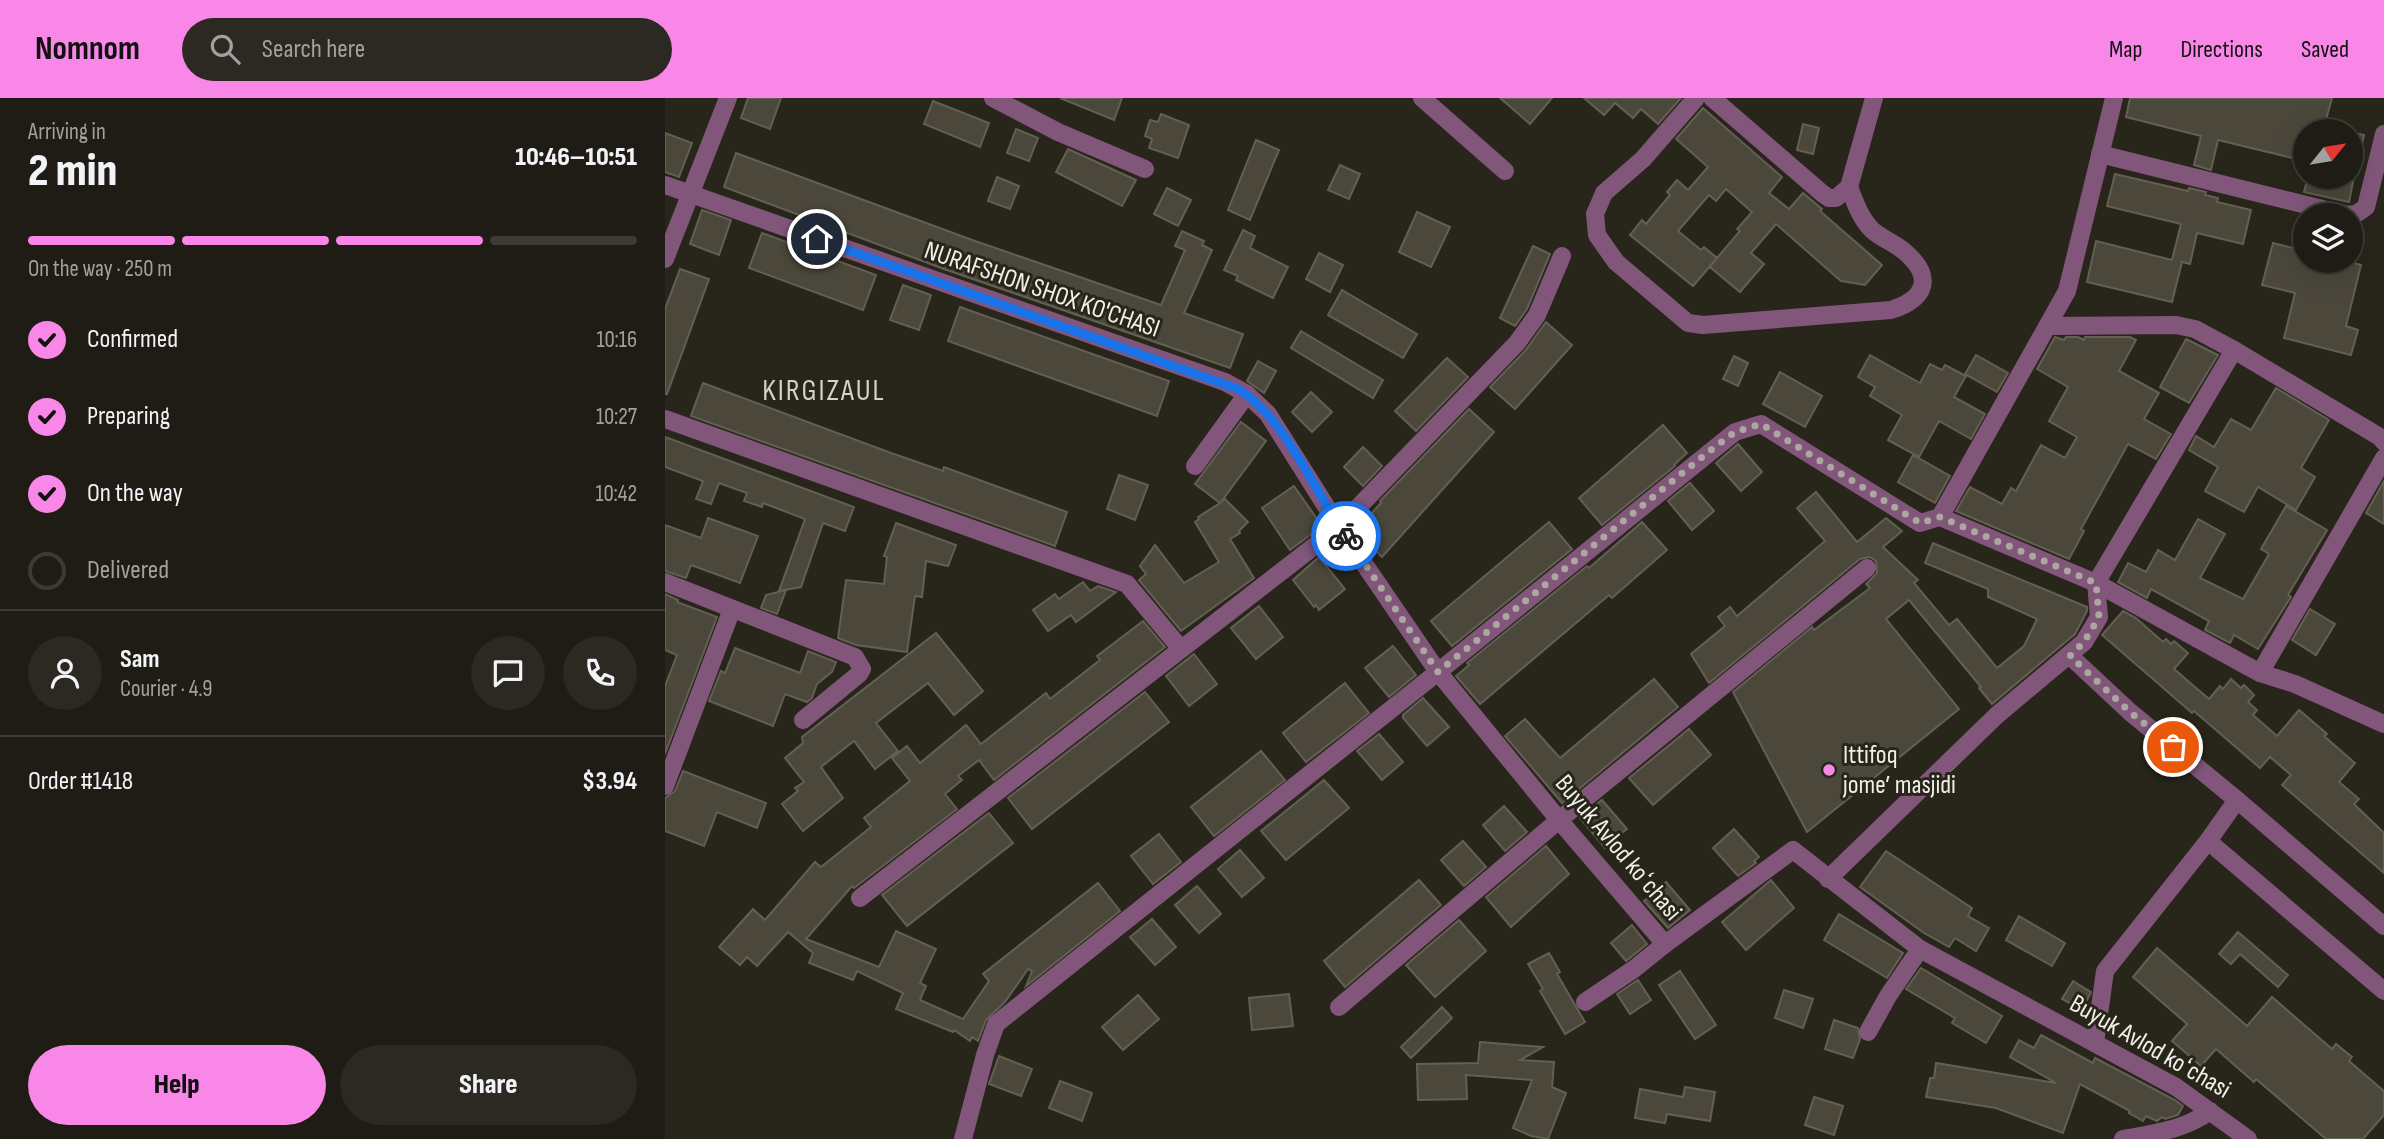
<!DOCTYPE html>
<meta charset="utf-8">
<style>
body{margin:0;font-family:"Sofia Sans Condensed",sans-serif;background:#2b2922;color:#f1f3f6;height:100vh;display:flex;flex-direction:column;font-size:26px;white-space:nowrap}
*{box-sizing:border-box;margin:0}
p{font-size:23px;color:#a1a1a0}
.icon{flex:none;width:38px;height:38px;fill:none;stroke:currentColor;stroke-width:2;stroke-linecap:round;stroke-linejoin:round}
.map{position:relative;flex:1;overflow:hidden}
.drawer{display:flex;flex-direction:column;background:#1e1c14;width:665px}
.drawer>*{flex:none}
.needle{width:46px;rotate:60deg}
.buttons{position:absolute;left:1628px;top:21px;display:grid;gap:14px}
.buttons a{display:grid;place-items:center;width:70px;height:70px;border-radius:50%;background:#1e1c14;box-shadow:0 7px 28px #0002,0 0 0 2px #3c3a34;font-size:35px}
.pin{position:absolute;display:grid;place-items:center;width:60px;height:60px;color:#fff;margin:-30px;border:4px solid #fff;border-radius:50%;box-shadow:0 2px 7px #0007}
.courier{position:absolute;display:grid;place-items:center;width:70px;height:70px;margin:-35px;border:5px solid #1a73e8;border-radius:50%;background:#fff;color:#222;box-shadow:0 2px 9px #0007}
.head em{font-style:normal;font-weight:800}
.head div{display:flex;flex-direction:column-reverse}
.head{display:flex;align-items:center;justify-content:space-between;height:119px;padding:0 28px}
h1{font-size:46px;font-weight:800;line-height:52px}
.bar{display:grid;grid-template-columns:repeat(4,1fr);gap:10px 7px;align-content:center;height:84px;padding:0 28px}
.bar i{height:9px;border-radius:5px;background:#3c3a34}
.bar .current{background:#f987e8}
.bar p{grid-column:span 4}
.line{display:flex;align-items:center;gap:18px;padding:0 28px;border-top:2px solid #3c3a34}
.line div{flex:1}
.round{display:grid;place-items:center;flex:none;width:74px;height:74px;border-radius:37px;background:#2b2922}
ol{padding:0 28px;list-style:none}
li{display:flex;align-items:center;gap:21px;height:77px}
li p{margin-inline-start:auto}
li .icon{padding:7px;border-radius:50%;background:#f987e8;color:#111;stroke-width:4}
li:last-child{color:#a1a1a0}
li i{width:38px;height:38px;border:4px solid #3c3a34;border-radius:50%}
.cta{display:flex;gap:14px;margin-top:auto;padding:14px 28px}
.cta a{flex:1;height:80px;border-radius:42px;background:#f987e8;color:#111;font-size:28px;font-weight:800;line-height:80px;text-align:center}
.cta a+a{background:#2b2922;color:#f1f3f6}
header{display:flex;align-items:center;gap:42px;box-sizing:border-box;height:98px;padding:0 35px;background:#f987e8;color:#111}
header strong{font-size:33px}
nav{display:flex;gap:38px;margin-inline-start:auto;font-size:24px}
.search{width:490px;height:63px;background:#2b2922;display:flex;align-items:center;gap:18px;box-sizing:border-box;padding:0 24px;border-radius:38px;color:#a1a1a0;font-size:26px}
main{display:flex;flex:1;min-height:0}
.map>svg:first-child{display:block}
.building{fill:#4b473b;stroke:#635f53;stroke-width:2;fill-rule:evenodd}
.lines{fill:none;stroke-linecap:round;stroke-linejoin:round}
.minor{stroke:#81567a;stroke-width:18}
.done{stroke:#aba89f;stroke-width:7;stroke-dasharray:0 12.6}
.route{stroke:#1a73e8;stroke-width:9}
.poi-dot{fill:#f987e8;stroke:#28251a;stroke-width:2.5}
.labels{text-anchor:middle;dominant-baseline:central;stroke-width:6;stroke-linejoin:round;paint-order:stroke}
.street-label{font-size:26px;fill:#f1efe7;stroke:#28251a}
.poi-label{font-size:26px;fill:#f1efe7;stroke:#28251a;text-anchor:start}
.quarter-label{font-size:30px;letter-spacing:2px;fill:#d7d3c4;stroke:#28251a}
</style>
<header>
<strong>Nomnom</strong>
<div class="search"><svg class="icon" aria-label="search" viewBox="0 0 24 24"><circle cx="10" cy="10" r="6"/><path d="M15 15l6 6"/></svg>Search here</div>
<nav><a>Map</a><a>Directions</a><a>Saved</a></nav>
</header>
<main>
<section class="drawer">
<div class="head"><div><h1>2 min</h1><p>Arriving in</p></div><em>10:46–10:51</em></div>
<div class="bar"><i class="current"></i><i class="current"></i><i class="current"></i><i></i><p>On the way · 250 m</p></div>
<ol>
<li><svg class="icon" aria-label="check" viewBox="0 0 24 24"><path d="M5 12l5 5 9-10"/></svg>Confirmed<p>10:16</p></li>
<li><svg class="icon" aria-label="check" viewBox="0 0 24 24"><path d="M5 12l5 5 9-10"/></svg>Preparing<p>10:27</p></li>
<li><svg class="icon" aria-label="check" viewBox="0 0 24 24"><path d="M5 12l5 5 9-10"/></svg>On the way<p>10:42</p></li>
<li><i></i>Delivered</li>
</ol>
<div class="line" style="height:126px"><a class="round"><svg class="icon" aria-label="person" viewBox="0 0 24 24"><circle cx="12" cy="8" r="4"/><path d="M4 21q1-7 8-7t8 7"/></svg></a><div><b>Sam</b><p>Courier · 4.9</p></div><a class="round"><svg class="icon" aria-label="chat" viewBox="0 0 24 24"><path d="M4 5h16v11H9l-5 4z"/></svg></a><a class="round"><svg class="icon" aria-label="phone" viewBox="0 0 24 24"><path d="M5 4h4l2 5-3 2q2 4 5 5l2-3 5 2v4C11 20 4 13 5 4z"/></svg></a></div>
<div class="line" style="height:91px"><div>Order #1418</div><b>$3.94</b></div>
<div class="cta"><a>Help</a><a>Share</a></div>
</section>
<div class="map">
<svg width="1719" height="1041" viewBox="0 0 1719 1041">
<rect width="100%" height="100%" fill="#28251a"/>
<!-- building -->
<g class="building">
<polygon points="83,0 116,0 105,31 76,20"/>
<polygon points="395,0 457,0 449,22"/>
<polygon points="835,0 887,0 865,26"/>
<polygon points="919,0 1016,0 993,26 976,11 968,20 950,5 939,17"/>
<polygon points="1465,0 1667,0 1658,33 1640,33 1640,63 1553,42 1546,72 1529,67 1536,38 1461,19"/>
<polygon points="268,3 324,25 315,49 259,26"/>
<path d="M1038,10L1117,79L1104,95L1124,111L1138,95L1157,111L1155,113L1217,167L1200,187L1176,183L1111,126L1086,155L1099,166L1075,194L1045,169L1052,160L1028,188L965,137L977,122L981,126L1005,97L1002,94L1012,82L1023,92L1043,69L1011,41ZM1061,91L1087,114L1072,131L1075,133L1052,160L1039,149L1036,152L1013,133L1044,97L1051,103Z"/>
<polygon points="496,16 524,27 513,60 484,50 487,41 480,38 485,22 493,24"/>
<polygon points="1138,26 1154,30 1148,56 1132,52"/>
<polygon points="351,31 373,40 364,63 342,55"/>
<polygon points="1685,34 1699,37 1691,74 1685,73"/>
<polygon points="0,35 27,45 14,79 0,74"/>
<polygon points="591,42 614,52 585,122 563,112"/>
<polygon points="403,51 471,82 457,108 391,74"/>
<polygon points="71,55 310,143 496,207 520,152 510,148 517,133 539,143 537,147 547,152 519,215 578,236 565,270 279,171 59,89"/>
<polygon points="675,67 695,76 684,101 663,92"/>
<polygon points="1450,76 1523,93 1524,90 1541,94 1540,97 1553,100 1552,104 1586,112 1578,146 1532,135 1525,166 1517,164 1507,204 1422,184 1431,143 1507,162 1516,126 1442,108"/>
<polygon points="332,79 354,88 345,111 323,103"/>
<polygon points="1643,79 1689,79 1684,104 1639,94"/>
<polygon points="502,90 526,102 513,128 489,116"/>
<polygon points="37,112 66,122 54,157 25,146"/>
<polygon points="752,114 785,129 766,169 734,154"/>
<polygon points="578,132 590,138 585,150 623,169 608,200 571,182 573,178 559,172"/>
<polygon points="97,135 211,177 198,212 84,170"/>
<polygon points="1608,145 1640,153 1640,163 1680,163 1696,167 1681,228 1693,232 1686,257 1619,240 1630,195 1597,187"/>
<polygon points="868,148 885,156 862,211 850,228 835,220"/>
<polygon points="654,155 678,167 665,194 641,181"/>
<polygon points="15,171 44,181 2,296 0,296 0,211"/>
<polygon points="238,187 266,197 254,232 225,222"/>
<polygon points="677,192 752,236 738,260 663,217"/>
<polygon points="295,209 504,283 492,318 283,243"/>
<polygon points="881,224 907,247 850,311 825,289 860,253"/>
<polygon points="636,233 718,282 708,300 626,250"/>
<polygon points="1390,239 1399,242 1401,239 1413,239 1419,242 1420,239 1465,239 1471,242 1454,273 1494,295 1479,321 1506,336 1491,361 1463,346 1416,431 1419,433 1404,461 1291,413 1305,389 1337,406 1346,390 1351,393 1376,347 1400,360 1412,339 1384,323 1403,289 1372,271"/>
<polygon points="1521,241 1553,257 1524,305 1495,289"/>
<polygon points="1205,257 1255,285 1265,266 1277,272 1280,267 1301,278 1289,299 1320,316 1306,341 1274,323 1254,359 1223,342 1237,317 1205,298 1210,289 1193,279"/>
<polygon points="1311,257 1343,275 1332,294 1300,276"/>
<polygon points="1069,258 1083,265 1073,288 1058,281"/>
<polygon points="782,260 803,279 751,333 730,313"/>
<polygon points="593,263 611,273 599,295 582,283"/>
<polygon points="1115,274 1157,298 1140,329 1098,306"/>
<polygon points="38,285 226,355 278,373 279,369 402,414 390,448 26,318"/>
<polygon points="1611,290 1664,322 1636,370 1650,379 1631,412 1593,389 1579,414 1540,393 1553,369 1524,352 1531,338 1549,349 1566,321 1586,332"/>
<polygon points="646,294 667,314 647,334 627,314"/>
<polygon points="804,311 829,334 717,459 690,433 716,405 715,403"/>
<polygon points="576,324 601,343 556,404 560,401 583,424 574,433 575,435 565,441 589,480 516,533 474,482 481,476 475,468 490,447 519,485 554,464 530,424 534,421 533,419 555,405 530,386"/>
<polygon points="998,327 1022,355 1009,367 1010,368 937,427 914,400"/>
<polygon points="0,339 189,409 180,433 158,425 136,489 114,493 140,421 98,405 97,409 79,403 82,395 54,385 46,406 31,401 38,383 0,369"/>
<polygon points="1073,346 1097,374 1076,393 1051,365"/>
<polygon points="698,349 717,368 698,388 679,369"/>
<polygon points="1248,357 1285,378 1270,405 1233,384"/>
<polygon points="454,377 483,387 470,422 442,411"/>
<polygon points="1719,383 1719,426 1701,415"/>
<polygon points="1025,385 1049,413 1027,432 1003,403"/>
<polygon points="629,388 657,428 625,452 597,410"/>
<polygon points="1151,394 1192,444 1221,420 1237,433 1218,449 1253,482 1249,485 1284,527 1292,521 1332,570 1359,548 1372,521 1323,499 1323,491 1260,465 1268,445 1422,509 1422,513 1410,536 1327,606 1314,590 1316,589 1244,502 1221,521 1294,611 1142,734 1068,594 1147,529 1149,532 1205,490 1201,486 1212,475 1211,463 1205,459 1195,461 1044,585 1026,556 1060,528 1053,519 1065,509 1072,518 1160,443 1132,410"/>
<polygon points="1621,408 1662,432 1623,497 1626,499 1593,551 1569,537 1565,545 1540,532 1544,523 1486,491 1482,500 1453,484 1463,465 1481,474 1493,452 1510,462 1533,421 1560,436 1535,480 1578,501 1604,456 1596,451"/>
<polygon points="43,420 93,438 75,485 26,467 21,480 0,473 0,427 36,440"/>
<polygon points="884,424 907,451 787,548 766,523"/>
<polygon points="977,424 1002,452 947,500 944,497 815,606 791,578 804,567 802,565 922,468 924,470"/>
<polygon points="231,425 291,447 283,468 261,463 257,499 250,498 242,554 191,547 173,540 181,482 219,486 222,459 219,458"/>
<polygon points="654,459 680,491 654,512 651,507 649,509 628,482"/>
<polygon points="418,484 425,493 433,488 451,494 411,524 406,517 383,533 368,512 390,496 394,501"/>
<polygon points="121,492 112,516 96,510 101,497"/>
<polygon points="0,496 13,502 12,504 52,519 0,656 0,588 12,557 0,552"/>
<polygon points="594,508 618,539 591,561 566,530"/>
<polygon points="1645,511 1670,526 1651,557 1627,542"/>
<polygon points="1458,513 1471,520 1498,544 1501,541 1506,546 1509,543 1523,555 1509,571 1544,601 1555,588 1558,591 1566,581 1576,590 1579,587 1589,597 1583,604 1592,612 1588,617 1612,638 1634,612 1662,636 1659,638 1690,665 1674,684 1694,701 1689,706 1719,735 1719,775 1617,687 1626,677 1605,659 1595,670 1529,613 1527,615 1437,537"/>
<polygon points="478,523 500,549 329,682 314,662 293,678 297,682 280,696 292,711 189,790 187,788 141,841 214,869 231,833 271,851 255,885 261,888 255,902 298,921 324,883 318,876 433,785 455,813 361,888 367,873 363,871 340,904 321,922 313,943 307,939 305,943 289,932 288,934 231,911 238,895 192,873 188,882 144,865 148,855 123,834 92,868 82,859 75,867 54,849 88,811 100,822 150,764 156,769 206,729 199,720 245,683 227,660 242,648 255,665 301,627 316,646 381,595 385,601 435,562 432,558"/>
<polygon points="271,535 318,593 289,617 263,585 211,625 233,653 210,671 189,643 156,669 178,700 138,733 117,706 133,693 130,690 139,684 120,660 138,645 137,639"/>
<polygon points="728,548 751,577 724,599 700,570"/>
<polygon points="70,550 135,575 143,553 171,564 167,574 152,586 147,600 142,604 120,596 108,628 44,603 56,573 60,575"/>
<polygon points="529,556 552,586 524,608 501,578"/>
<polygon points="989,581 1013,609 897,705 840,638 860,621 895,660"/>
<polygon points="680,585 704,615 641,664 618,635"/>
<polygon points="480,594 504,624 367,731 343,700"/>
<polygon points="758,600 784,629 762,648 738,620 738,617"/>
<polygon points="1024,631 1046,657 988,707 964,680"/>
<polygon points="714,636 738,664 717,682 692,653"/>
<polygon points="596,653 620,682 549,738 526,709"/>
<polygon points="18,673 101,705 92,730 52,714 39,748 0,733 0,700 10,693"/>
<polygon points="659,682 684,710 621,762 596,733"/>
<polygon points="937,702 962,731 940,750 915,720"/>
<polygon points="839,708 862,734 840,753 818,727"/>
<polygon points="324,715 348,745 242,828 217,797"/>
<polygon points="1069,731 1094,759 1089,763 1091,765 1073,778 1048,750"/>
<polygon points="494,736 516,764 488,786 466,758"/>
<polygon points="798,743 821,769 799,788 776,762"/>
<polygon points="881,748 904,776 846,829 821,799"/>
<polygon points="575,752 599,780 577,799 553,771"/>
<polygon points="1221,753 1307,810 1303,818 1324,830 1311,853 1290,840 1284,849 1259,835 1195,789"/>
<polygon points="754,782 776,807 680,889 659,863"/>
<polygon points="1106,782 1129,810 1081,852 1057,824"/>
<polygon points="1001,784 1025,812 1003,830 979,803"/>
<polygon points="532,788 556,816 534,835 510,807"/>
<polygon points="1174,816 1238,855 1222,880 1159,842"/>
<polygon points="1354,818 1400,845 1387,868 1341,842"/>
<polygon points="487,821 511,849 490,867 465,839"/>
<polygon points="794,822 821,853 770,899 741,867"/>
<polygon points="967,827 982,846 961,863 946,845"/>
<polygon points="1573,834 1623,877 1613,889 1575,856 1566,866 1554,856"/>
<polygon points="1492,850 1582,928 1607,899 1667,951 1671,946 1687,959 1684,963 1719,993 1719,1017 1698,1041 1661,1041 1591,981 1589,984 1551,951 1536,968 1507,943 1522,926 1468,879"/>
<polygon points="884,855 895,874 892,876 920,924 900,936 875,893 878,891 863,866"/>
<polygon points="1256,870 1337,918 1321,945 1287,925 1290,920 1241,891"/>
<polygon points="1015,873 1051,927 1030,941 994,887"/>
<polygon points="973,882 986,902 965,916 952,896"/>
<polygon points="1408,883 1426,894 1417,912 1397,901"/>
<polygon points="1119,892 1148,901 1138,930 1110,920"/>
<polygon points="624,896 628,928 587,932 584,900"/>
<polygon points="473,897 494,921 458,952 437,929"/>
<polygon points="777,909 787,920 746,960 736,949"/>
<polygon points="1169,922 1193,930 1195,941 1188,960 1160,951"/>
<polygon points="1376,937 1428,965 1430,960 1510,1002 1518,1008 1513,1017 1500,1021 1497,1019 1492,1023 1481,1018 1478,1023 1464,1015 1465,1013 1415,986 1398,1035 1331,1010 1261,999 1265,980 1269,980 1271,965 1391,985 1345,959 1354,942 1369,950"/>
<polygon points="815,944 878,949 855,962 889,964 887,989 901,995 883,1041 866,1038 848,1030 867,982 801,977 802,1001 753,1002 752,966 813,965"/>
<polygon points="334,958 367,971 356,998 324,986"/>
<polygon points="395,983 427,995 417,1023 384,1010"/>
<polygon points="1020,989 1050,994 1045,1023 1002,1016 1000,1025 970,1020 975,991 1018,999"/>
<polygon points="1149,999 1178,1008 1169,1037 1140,1027"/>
</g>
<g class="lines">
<!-- minor -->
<g class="minor">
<polyline points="328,0 393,34 480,71"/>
<polyline points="757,0 840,73"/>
<path d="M1031,0L978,61L939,95L930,116L932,137L951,164L1023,225L1038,227L1226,212C1261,201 1269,179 1240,154C1230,145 1217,141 1207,132C1195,120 1190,104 1184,89"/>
<polyline points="1047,0 1158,96 1164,100 1171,100 1184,89 1209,0"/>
<polyline points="1435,56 1682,117 1691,116 1701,109 1719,36"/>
<polyline points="0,87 560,284 582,296 603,316 674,429 773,574 894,722 1000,846 1128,752 1255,851 1511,989 1583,1041"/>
<polyline points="0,161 63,0"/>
<polyline points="1384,228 1511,227 1530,231 1569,252"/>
<polyline points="0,321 462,486 516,551"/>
<polyline points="530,368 582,296"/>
<polyline points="1275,419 1402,193 1449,0"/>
<polyline points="0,484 190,559 197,571 194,576 138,622"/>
<polyline points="1405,558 1465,614 1572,702 1543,743 1440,873 1430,945"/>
<polyline points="1595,575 1719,360"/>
<polyline points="0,688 67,511"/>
<polyline points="1572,702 1719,828"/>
<polyline points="1543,743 1719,893"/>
<polyline points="1163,781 1332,617 1419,544 1434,519 1431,485 1569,252 1715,339 1719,344"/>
<polyline points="195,800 674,429 852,245 872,217 897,158"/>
<polyline points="920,904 969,871 1000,846"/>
<polyline points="674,909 894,722 1202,470"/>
<polyline points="1203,934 1223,898 1255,851"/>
<polyline points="298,1041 320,957 331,926 773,574 1070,334 1096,326 1255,425 1275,419 1431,485 1595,575 1630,586 1719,626"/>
<path d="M1458,1041C1490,1035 1519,1032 1545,1013"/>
</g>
</g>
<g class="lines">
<!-- done -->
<polyline class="done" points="681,438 773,574 1042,355 1070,334 1096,326 1255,425 1275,419 1431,485 1434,519 1419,544 1405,558 1465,614 1508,649"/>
<!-- route -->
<path class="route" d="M152,141L573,291C620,319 649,393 681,438"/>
</g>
<!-- markers -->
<circle class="poi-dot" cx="1164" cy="672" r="7"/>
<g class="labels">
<!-- street labels -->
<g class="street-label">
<text transform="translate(377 192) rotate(19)">NURAFSHON SHOX KO'CHASI</text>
<text transform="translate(953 750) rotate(50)">Buyuk Avlod koʻchasi</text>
<text transform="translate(1485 949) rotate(30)">Buyuk Avlod koʻchasi</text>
</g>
<!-- poi labels -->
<g class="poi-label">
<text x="1178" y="657">Ittifoq<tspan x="1178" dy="30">jome’ masjidi</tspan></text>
</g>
<!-- quarter labels -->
<g class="quarter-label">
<text x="159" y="293">KIRGIZAUL</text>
</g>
</g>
</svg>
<div class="buttons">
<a><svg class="needle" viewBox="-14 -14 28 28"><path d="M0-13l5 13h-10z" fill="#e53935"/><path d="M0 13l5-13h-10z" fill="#a1a1a0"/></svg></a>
<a><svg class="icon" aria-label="layers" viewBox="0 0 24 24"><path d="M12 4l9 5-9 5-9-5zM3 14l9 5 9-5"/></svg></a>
</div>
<div class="pin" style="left:1508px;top:649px;background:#ea580c"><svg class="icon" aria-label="bag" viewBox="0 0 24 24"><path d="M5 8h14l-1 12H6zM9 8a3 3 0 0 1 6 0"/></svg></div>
<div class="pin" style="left:152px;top:141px;background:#1f2937"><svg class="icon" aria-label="home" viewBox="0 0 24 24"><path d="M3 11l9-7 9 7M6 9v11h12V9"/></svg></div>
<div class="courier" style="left:681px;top:438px"><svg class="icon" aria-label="bike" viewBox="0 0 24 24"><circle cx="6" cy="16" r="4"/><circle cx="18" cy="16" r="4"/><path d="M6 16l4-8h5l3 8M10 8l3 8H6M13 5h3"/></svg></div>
</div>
</main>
